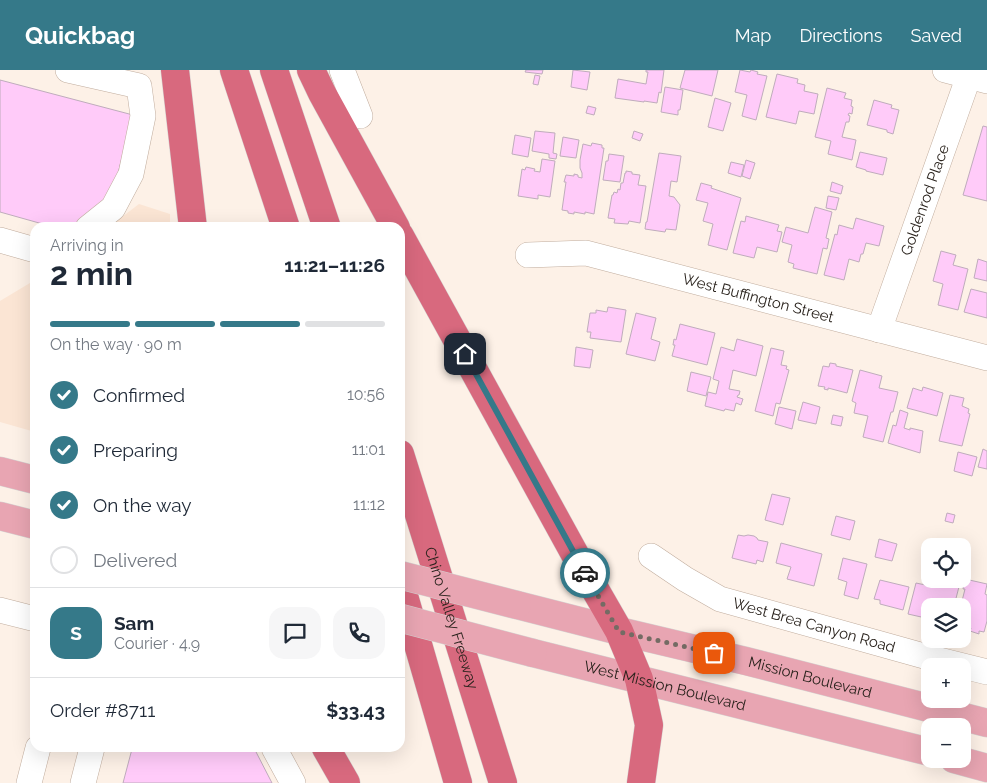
<!DOCTYPE html>
<meta charset="utf-8">
<style>
body{margin:0;font-family:Raleway,sans-serif;background:#f6f6f7;color:#1f2937;height:100vh;display:flex;flex-direction:column;font-size:19px;white-space:nowrap}
*{box-sizing:border-box;margin:0}
p{font-size:16px;color:#747a83}
.icon{flex:none;width:28px;height:28px;fill:none;stroke:currentColor;stroke-width:2;stroke-linecap:round;stroke-linejoin:round}
.map{position:relative;flex:1;overflow:hidden}
.sheet{position:absolute;left:30px;top:152px;width:375px;height:530px;display:flex;flex-direction:column;background:#fff;border-radius:15px;box-shadow:0 5px 20px #0002}
.sheet>*{flex:none}
.controls{position:absolute;left:921px;top:468px;display:grid;gap:10px}
.controls a{display:grid;place-items:center;width:50px;height:50px;border-radius:10px;background:#fff;box-shadow:0 5px 20px #0002;font-size:25px}
.pin{position:absolute;display:grid;place-items:center;width:42px;height:42px;color:#fff;margin:-21px;border-radius:10px;box-shadow:0 2px 8px #0006}
.courier{position:absolute;display:grid;place-items:center;width:50px;height:50px;margin:-25px;border:4px solid #357989;border-radius:50%;background:#fff;color:#222;box-shadow:0 1px 6px #0007}
.head em{font-style:normal;font-weight:700}
.head div{display:flex;flex-direction:column-reverse}
.head{display:flex;align-items:center;justify-content:space-between;height:85px;padding:0 20px}
h1{font-size:32px;font-weight:700;line-height:38px}
.bar{display:grid;grid-template-columns:repeat(4,1fr);gap:8px 5px;align-content:center;height:60px;padding:0 20px}
.bar i{height:6px;border-radius:4px;background:#e0e1e3}
.bar .selected{background:#357989}
.bar p{grid-column:span 4}
.line{display:flex;align-items:center;gap:12px;padding:0 20px;border-top:1px solid #e0e1e3}
.line div{flex:1}
.round{display:grid;place-items:center;flex:none;width:52px;height:52px;border-radius:15px;background:#f6f6f7}
ol{padding:0 20px;list-style:none}
li{display:flex;align-items:center;gap:15px;height:55px}
li p{margin-inline-start:auto}
li .icon{padding:5px;border-radius:50%;background:#357989;color:#fff;stroke-width:4}
li:last-child{color:#747a83}
li i{width:28px;height:28px;border:2px solid #e0e1e3;border-radius:50%}
header{display:flex;align-items:center;gap:30px;box-sizing:border-box;height:70px;padding:0 25px;background:#357989;color:#fff}
header strong{font-size:24px}
nav{display:flex;gap:28px;margin-inline-start:auto;font-size:18px}
.map>svg:first-child{display:block}
.built{fill:#fbe5d4}
.building{fill:#ffcbf9;stroke:#bfacbc}
.lines{fill:none;stroke-linecap:round;stroke-linejoin:round}
.minor-casing{stroke:#c1ad9e;stroke-width:26}
.major-casing{stroke:#d4d3d2;stroke-width:29}
.highway-casing{stroke:#d4d3d2;stroke-width:29}
.minor{stroke:#fff;stroke-width:25}
.major{stroke:#e8a5b2;stroke-width:28}
.highway{stroke:#d8697e;stroke-width:28}
.major-bridge-casing{stroke:#d4d3d2;stroke-width:29;stroke-linecap:butt}
.major-bridge{stroke:#e8a5b2;stroke-width:28}
.done{stroke:#746b64;stroke-width:5;stroke-dasharray:0 9}
.route{stroke:#357989;stroke-width:6}
.labels{text-anchor:middle;dominant-baseline:central;stroke-width:4.5;stroke-linejoin:round;paint-order:stroke}
.street-label{font-size:15px;fill:#2a231d;stroke:#fdf1e7}
</style>
<header>
<strong>Quickbag</strong>
<nav><a>Map</a><a>Directions</a><a>Saved</a></nav>
</header>
<div class="map">
<svg width="987" height="713" viewBox="0 0 987 713">
<rect width="100%" height="100%" fill="#fdf1e7"/>
<!-- built -->
<g class="built">
<polygon points="139,134 170,144 170,157 109,157"/>
<polygon points="35,210 35,362 0,352 0,231"/>
</g>
<!-- building -->
<g class="building">
<polygon points="526,0 543,0 542,4 525,2"/>
<polygon points="573,0 590,2 587,20 571,17"/>
<polygon points="646,0 664,0 661,23 659,22 657,33 644,31 644,32 615,28 618,9 646,14 648,2 646,2"/>
<polygon points="685,0 718,0 712,26 680,18"/>
<polygon points="740,0 750,2 751,0 758,2 757,4 767,6 756,50 742,46 747,25 735,22"/>
<polygon points="777,4 798,9 797,13 805,15 804,21 818,24 814,44 799,41 796,54 766,47"/>
<polygon points="535,5 540,6 538,15 533,14"/>
<polygon points="0,10 133,45 114,119 78,158 57,158 0,142"/>
<polygon points="665,17 683,20 680,40 678,40 678,45 661,42"/>
<polygon points="827,18 846,23 844,28 852,30 851,36 853,37 852,44 849,43 848,45 850,46 849,52 846,52 842,67 856,70 852,90 828,84 831,71 815,67"/>
<polygon points="715,28 731,33 723,61 708,57"/>
<polygon points="874,30 892,35 891,38 899,40 893,64 887,62 887,60 867,55"/>
<polygon points="588,36 596,38 594,45 586,43"/>
<polygon points="983,56 987,57 987,131 963,125"/>
<polygon points="535,61 555,63 553,83 557,84 556,89 549,88 549,84 532,81"/>
<polygon points="634,61 643,64 640,71 632,68"/>
<polygon points="515,65 531,68 528,87 512,84"/>
<polygon points="563,67 579,70 576,88 560,86"/>
<polygon points="592,73 602,75 602,78 604,78 594,144 585,142 585,144 574,142 574,144 568,143 568,141 562,140 566,112 564,112 566,105 574,106 574,104 578,105 578,107 582,108 582,103 580,98 580,90 583,74 591,76"/>
<polygon points="860,82 887,88 883,105 866,101 866,100 856,97"/>
<polygon points="659,83 681,86 677,112 671,111 669,126 674,127 680,135 676,160 666,159 665,162 645,159 646,152 647,152"/>
<polygon points="609,84 624,86 620,112 603,110 606,91 608,91"/>
<polygon points="542,89 555,91 550,127 538,125 538,129 518,126 522,99 525,100 526,97 535,99 534,101 540,102"/>
<polygon points="746,90 755,93 750,109 742,106"/>
<polygon points="731,92 744,95 741,107 728,103"/>
<polygon points="626,101 632,102 632,104 640,105 638,115 646,116 640,153 629,151 628,154 614,153 615,149 608,148 612,125 613,125 614,122 617,123 618,119 620,120 621,113 623,113 625,103 626,103"/>
<polygon points="832,112 843,116 841,124 830,121"/>
<polygon points="701,113 712,116 711,118 741,128 727,180 708,175 713,154 703,151 708,133 696,130"/>
<polygon points="828,126 839,128 836,140 826,138"/>
<polygon points="815,137 832,142 826,168 829,169 827,179 823,178 817,204 793,198 794,194 788,192 792,175 782,172 786,157 808,163"/>
<polygon points="746,146 779,155 777,161 782,162 777,182 757,177 754,188 733,183 741,151 745,152"/>
<polygon points="856,148 884,156 879,176 866,173 863,184 861,184 859,192 849,189 844,210 824,205 835,164 837,165 839,155 853,159"/>
<polygon points="941,181 956,185 953,195 968,199 958,240 938,235 943,214 933,211"/>
<polygon points="978,189 987,192 987,211 974,208"/>
<polygon points="971,219 987,223 987,248 964,242"/>
<polygon points="608,237 626,240 621,272 590,268 591,262 587,262 590,243 596,243 596,240 607,242"/>
<polygon points="636,243 656,248 651,269 660,272 655,291 626,284"/>
<polygon points="680,254 715,263 707,295 672,286 675,275 673,275 674,269 676,270"/>
<polygon points="737,269 763,276 756,306 733,300 729,319 740,321 739,325 738,325 737,327 743,329 741,335 736,333 734,341 725,339 724,341 705,336 708,322 716,324 719,311 713,309 721,277 734,281"/>
<polygon points="576,277 593,280 590,298 574,296"/>
<polygon points="771,278 784,281 781,295 787,296 786,299 789,300 780,334 776,333 773,346 755,341"/>
<polygon points="830,293 836,294 836,296 853,300 847,323 828,318 828,320 824,319 825,317 818,316 823,296 829,297"/>
<polygon points="860,300 882,306 879,318 898,322 893,342 891,342 883,372 863,367 868,346 854,343 856,333 852,331"/>
<polygon points="691,302 711,307 706,326 687,321"/>
<polygon points="923,317 943,323 937,346 907,338 913,318 922,321"/>
<polygon points="950,325 964,328 962,336 969,339 968,343 970,344 962,376 939,371"/>
<polygon points="803,332 820,337 816,354 798,350"/>
<polygon points="779,337 796,341 792,359 775,354"/>
<polygon points="900,340 908,343 904,358 910,360 910,358 923,361 920,383 888,373 893,355 896,356"/>
<polygon points="833,345 843,347 841,356 831,354"/>
<polygon points="983,379 987,381 987,399 978,397"/>
<polygon points="958,382 977,387 972,406 954,401"/>
<polygon points="772,424 790,428 783,455 765,450"/>
<polygon points="947,443 955,445 953,453 945,451"/>
<polygon points="836,446 855,451 850,470 831,465"/>
<polygon points="738,465 744,466 748,465 754,466 757,468 758,470 768,472 763,492 757,490 756,494 732,488"/>
<polygon points="879,469 897,474 892,491 875,487"/>
<polygon points="781,473 822,484 814,516 787,509 791,497 776,493"/>
<polygon points="843,488 867,494 858,529 844,525 847,512 838,509"/>
<polygon points="938,509 961,509 954,536 930,536 930,549 908,544 916,513 935,517"/>
<polygon points="965,509 987,514 985,524 987,525 987,551 984,562 979,561 979,564 970,561 971,558 962,556 962,536 959,536 961,530 962,531 965,519 963,519"/>
<polygon points="880,510 909,517 903,540 880,534 880,530 874,529"/>
<polygon points="135,678 254,678 272,713 123,713 132,679"/>
</g>
<g class="lines">
<defs>
<g id="minor">
<polyline points="68,0 139,16 143,46 131,104 113,138 88,158"/>
<polyline points="342,0 360,46"/>
<polyline points="945,0 987,11"/>
<polyline points="0,170 35,180"/>
<path id="s1" d="M528,185L586,183L987,288"/>
<path id="s2" d="M879,260L971,0"/>
<path id="s3" d="M651,486L685,509L720,529L931,588L987,602"/>
<polyline points="0,540 35,549"/>
<polyline points="274,678 293,713"/>
<polyline points="29,713 38,678"/>
<polyline points="83,713 92,678"/>
</g>
<g id="major">
<polyline points="0,401 35,410"/>
<polyline points="0,446 35,455"/>
<path id="s4" d="M517,535L619,561L746,591L987,653"/>
<path id="s5" d="M533,583L930,682"/>
<polyline points="954,689 987,698"/>
</g>
<g id="highway">
<polyline points="175,0 193,158"/>
<polyline points="234,0 286,158"/>
<polyline points="274,0 327,158"/>
<polyline points="311,0 322,23 396,158"/>
<polyline points="400,166 577,488 619,561 639,609 649,655 641,713"/>
<path id="s6" d="M400,384L503,713"/>
<polyline points="400,512 458,713"/>
<polyline points="326,678 346,713"/>
</g>
</defs>
<!-- minor casing -->
<use href="#minor" class="minor-casing"/>
<!-- major casing -->
<use href="#major" class="major-casing"/>
<!-- highway casing -->
<use href="#highway" class="highway-casing"/>
<!-- minor -->
<use href="#minor" class="minor"/>
<!-- major -->
<use href="#major" class="major"/>
<!-- highway -->
<use href="#highway" class="highway"/>
<defs>
<g id="major-bridge">
<polyline points="400,505 517,535"/>
<polyline points="400,548 533,583"/>
</g>
</defs>
<!-- major-bridge casing -->
<use href="#major-bridge" class="major-bridge-casing"/>
<!-- major-bridge -->
<use href="#major-bridge" class="major-bridge"/>
</g>
<g class="lines">
<!-- done -->
<polyline class="done" points="585,503 619,562 714,583"/>
<!-- route -->
<polyline class="route" points="465,284 585,503"/>
</g>
<g class="labels">
<!-- street labels -->
<g class="street-label">
<text stroke="none"><textPath href="#s2" startOffset="138">Goldenrod Place</textPath></text>
<text stroke="none"><textPath href="#s1" startOffset="236">West Buffington Street</textPath></text>
<text stroke="none"><textPath href="#s6" startOffset="172">Chino Valley Freeway</textPath></text>
<text stroke="none"><textPath href="#s3" startOffset="179">West Brea Canyon Road</textPath></text>
<text stroke="none"><textPath href="#s4" startOffset="302">Mission Boulevard</textPath></text>
<text stroke="none"><textPath href="#s5" startOffset="136">West Mission Boulevard</textPath></text>
</g>
</g>
</svg>
<div class="controls">
<a><svg class="icon" aria-label="locate" viewBox="0 0 24 24"><circle cx="12" cy="12" r="6"/><path d="M12 2v4M12 18v4M2 12h4M18 12h4"/></svg></a>
<a><svg class="icon" aria-label="layers" viewBox="0 0 24 24"><path d="M12 4l9 5-9 5-9-5zM3 14l9 5 9-5"/></svg></a>
<a>+</a>
<a>−</a>
</div>
<div class="pin" style="left:714px;top:583px;background:#ea580c"><svg class="icon" aria-label="bag" viewBox="0 0 24 24"><path d="M5 8h14l-1 12H6zM9 8a3 3 0 0 1 6 0"/></svg></div>
<div class="pin" style="left:465px;top:284px;background:#1f2937"><svg class="icon" aria-label="home" viewBox="0 0 24 24"><path d="M3 11l9-7 9 7M6 9v11h12V9"/></svg></div>
<div class="courier" style="left:585px;top:503px"><svg class="icon" aria-label="car" viewBox="0 0 24 24"><path d="M5 17H2v-5l4-1 3-4h7l3 4 3 1v5h-3M9 17h6M6 11h13"/><circle cx="7" cy="17" r="2"/><circle cx="17" cy="17" r="2"/></svg></div>
<section class="sheet">
<div class="head"><div><h1>2 min</h1><p>Arriving in</p></div><em>11:21–11:26</em></div>
<div class="bar"><i class="selected"></i><i class="selected"></i><i class="selected"></i><i></i><p>On the way · 90 m</p></div>
<ol>
<li><svg class="icon" aria-label="check" viewBox="0 0 24 24"><path d="M5 12l5 5 9-10"/></svg>Confirmed<p>10:56</p></li>
<li><svg class="icon" aria-label="check" viewBox="0 0 24 24"><path d="M5 12l5 5 9-10"/></svg>Preparing<p>11:01</p></li>
<li><svg class="icon" aria-label="check" viewBox="0 0 24 24"><path d="M5 12l5 5 9-10"/></svg>On the way<p>11:12</p></li>
<li><i></i>Delivered</li>
</ol>
<div class="line" style="height:90px"><b class="round" style="background:#357989;color:#fff">S</b><div><b>Sam</b><p>Courier · 4.9</p></div><a class="round"><svg class="icon" aria-label="chat" viewBox="0 0 24 24"><path d="M4 5h16v11H9l-5 4z"/></svg></a><a class="round"><svg class="icon" aria-label="phone" viewBox="0 0 24 24"><path d="M5 4h4l2 5-3 2q2 4 5 5l2-3 5 2v4C11 20 4 13 5 4z"/></svg></a></div>
<div class="line" style="height:65px"><div>Order #8711</div><b>$33.43</b></div>
</section>
</div>
